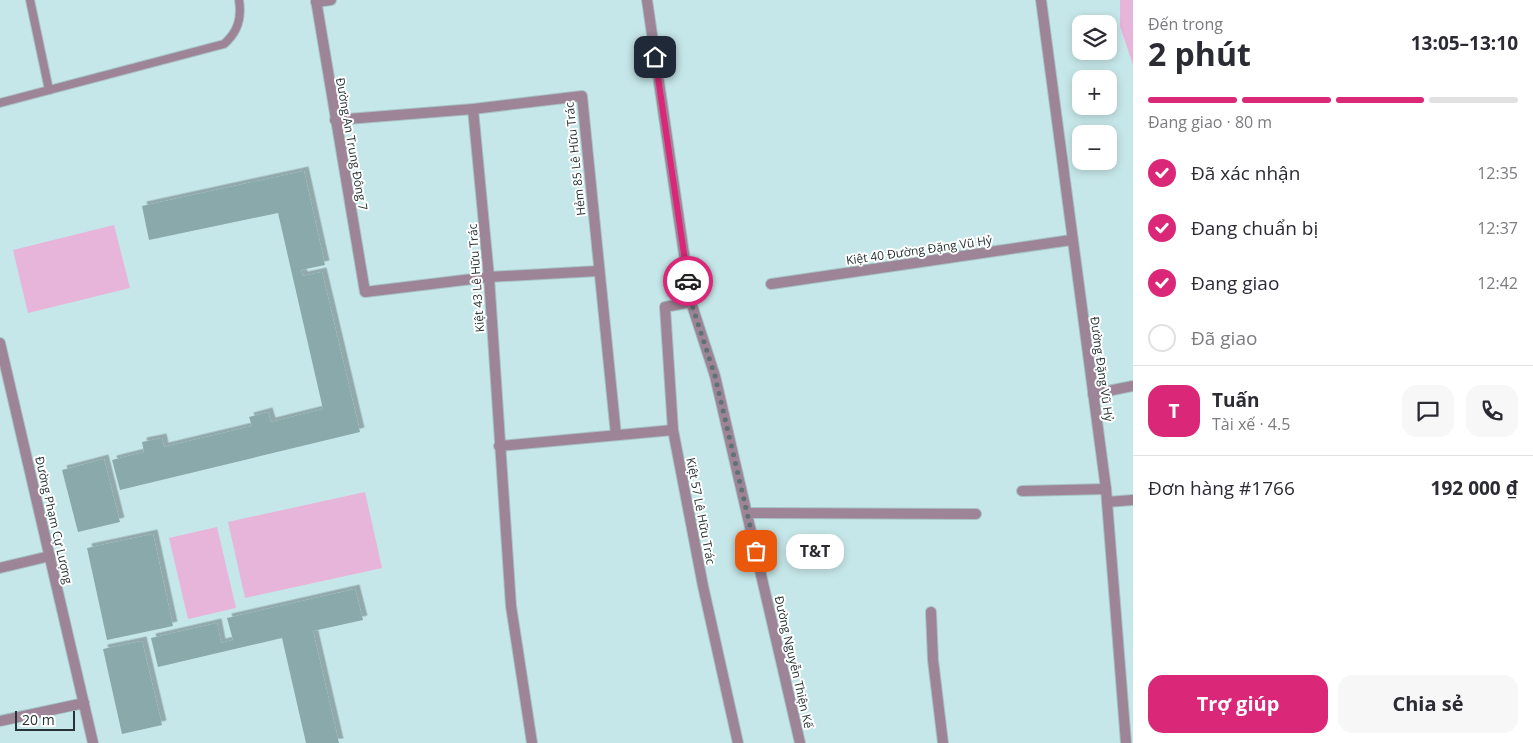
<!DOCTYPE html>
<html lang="vi">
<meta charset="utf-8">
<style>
body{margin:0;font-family:"Open Sans",sans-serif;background:#f7f7f7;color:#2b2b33;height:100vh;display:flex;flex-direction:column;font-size:19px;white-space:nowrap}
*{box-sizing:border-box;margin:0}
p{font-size:16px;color:#7c7c81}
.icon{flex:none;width:28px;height:28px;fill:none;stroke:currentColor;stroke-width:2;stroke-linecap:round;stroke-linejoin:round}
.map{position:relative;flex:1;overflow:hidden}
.sheet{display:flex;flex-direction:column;background:#fff;width:400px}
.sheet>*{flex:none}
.controls{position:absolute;left:1072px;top:15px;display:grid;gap:10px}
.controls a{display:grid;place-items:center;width:45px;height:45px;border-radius:10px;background:#fff;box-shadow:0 2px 8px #0003;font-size:25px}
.scale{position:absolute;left:15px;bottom:12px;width:60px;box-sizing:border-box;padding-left:5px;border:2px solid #273435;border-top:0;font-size:14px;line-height:18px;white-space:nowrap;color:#273435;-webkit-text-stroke:4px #fff;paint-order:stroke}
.pin{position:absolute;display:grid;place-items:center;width:42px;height:42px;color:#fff;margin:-21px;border-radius:10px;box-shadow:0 2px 8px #0006}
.courier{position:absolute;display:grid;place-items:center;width:50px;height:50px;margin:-25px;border:4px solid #db2777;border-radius:50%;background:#fff;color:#222;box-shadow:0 1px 6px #0007}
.bubble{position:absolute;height:35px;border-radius:15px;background:#fff;box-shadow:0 2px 8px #0003;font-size:16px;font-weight:700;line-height:35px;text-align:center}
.head em{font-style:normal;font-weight:700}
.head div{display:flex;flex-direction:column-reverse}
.head{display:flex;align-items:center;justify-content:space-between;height:85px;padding:0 15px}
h1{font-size:32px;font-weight:700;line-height:38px}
.bar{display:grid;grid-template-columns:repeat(4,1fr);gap:8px 5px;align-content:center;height:60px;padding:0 15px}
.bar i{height:6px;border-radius:4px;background:#e1e1e2}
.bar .selected{background:#db2777}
.bar p{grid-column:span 4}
.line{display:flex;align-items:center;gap:12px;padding:0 15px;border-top:1px solid #e1e1e2}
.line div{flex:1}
.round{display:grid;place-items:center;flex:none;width:52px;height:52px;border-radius:15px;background:#f7f7f7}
ol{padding:0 15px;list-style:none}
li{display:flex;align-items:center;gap:15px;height:55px}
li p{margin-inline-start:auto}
li .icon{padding:5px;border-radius:50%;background:#db2777;color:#fff;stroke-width:4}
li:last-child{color:#7c7c81}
li i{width:28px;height:28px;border:2px solid #e1e1e2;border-radius:50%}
.cta{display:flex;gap:10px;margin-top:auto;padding:10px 15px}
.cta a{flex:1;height:58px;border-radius:15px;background:#db2777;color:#fff;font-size:20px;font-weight:700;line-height:58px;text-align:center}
.cta a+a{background:#f7f7f7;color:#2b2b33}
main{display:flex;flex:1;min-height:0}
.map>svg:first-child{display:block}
.green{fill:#e7b4da}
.building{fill:#89a9aa;filter:url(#shadow)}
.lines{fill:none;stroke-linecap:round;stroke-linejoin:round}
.service-casing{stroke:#a6c3c5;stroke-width:10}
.minor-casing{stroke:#a6c3c5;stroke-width:12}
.tertiary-casing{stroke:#a6c3c5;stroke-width:12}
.service{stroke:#9e8497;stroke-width:8}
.minor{stroke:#9e8497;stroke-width:10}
.tertiary{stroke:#9e8497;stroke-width:10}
.done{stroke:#5f7374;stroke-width:5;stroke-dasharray:0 9}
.route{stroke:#db2777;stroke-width:6}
.labels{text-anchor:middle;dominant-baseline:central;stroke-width:4;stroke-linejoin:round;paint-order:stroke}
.street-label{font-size:12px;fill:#273435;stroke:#fff}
</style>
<main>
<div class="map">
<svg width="1133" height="743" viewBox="0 0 1133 743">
<defs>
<filter id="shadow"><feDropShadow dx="4.5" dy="-4.5" stdDeviation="0" flood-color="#0004"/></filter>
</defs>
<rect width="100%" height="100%" fill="#c6e7e9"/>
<!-- green -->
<g class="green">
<polygon points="1120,0 1133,0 1133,65 1120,26"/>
<polygon points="114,225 130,288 28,313 13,250"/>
<polygon points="365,492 382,568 245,598 228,522"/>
<polygon points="217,527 236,608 188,619 169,538"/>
</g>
<!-- building -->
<g class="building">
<polygon points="304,171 325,265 301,270 303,276 322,272 360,432 120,490 112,460 144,452 142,442 162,438 164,447 252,426 249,417 268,412 271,422 323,409 278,213 149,240 142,206"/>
<polygon points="104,459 120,522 78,532 62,470"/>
<polygon points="153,534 173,626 107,640 87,548"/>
<polygon points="355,589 363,620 313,631 339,743 306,743 282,638 158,667 151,638 217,623 221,643 233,640 227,618"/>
<polygon points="142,641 162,725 122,734 103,649"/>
</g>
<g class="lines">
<defs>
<g id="service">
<polyline points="30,0 49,90"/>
<path d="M0,103L224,44C238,32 242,18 239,0"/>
</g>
<g id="minor">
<polyline points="316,0 365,292 489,277 598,271"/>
<polyline points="647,0 691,302 715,376 800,743"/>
<polyline points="316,2 331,0"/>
<polyline points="473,109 489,277 511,606 532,743"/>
<polyline points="335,120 473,109 582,96 616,435"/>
<polyline points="771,284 1071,240"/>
<polyline points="691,302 665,307 673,430 703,586 738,743"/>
<polyline points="0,343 93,743"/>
<polyline points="1093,394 1133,386"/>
<polyline points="499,446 673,430"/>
<polyline points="1022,491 1106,489"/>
<polyline points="1107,502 1133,500"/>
<polyline points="747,513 976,514"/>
<polyline points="0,568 50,556"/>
<polyline points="931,612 933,660 943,743"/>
<polyline points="0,721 84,703"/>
</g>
<polyline id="tertiary" points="1041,0 1106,489 1126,743"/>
</defs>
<!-- service casing -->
<use href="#service" class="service-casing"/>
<!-- minor casing -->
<use href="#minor" class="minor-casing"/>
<!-- tertiary casing -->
<use href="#tertiary" class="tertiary-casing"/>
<!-- service -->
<use href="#service" class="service"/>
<!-- minor -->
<use href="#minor" class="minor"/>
<!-- tertiary -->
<use href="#tertiary" class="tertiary"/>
</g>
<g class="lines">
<!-- done -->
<polyline class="done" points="688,281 691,302 715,376 756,551"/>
<!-- route -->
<polyline class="route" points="655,57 688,281"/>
</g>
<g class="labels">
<!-- street labels -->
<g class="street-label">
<text transform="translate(352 144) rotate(80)">Đường An Trung Đông 7</text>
<text transform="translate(575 159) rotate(-96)">Hẻm 85 Lê Hữu Trác</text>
<text transform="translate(919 250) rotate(-8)">Kiệt 40 Đường Đặng Vũ Hỷ</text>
<text transform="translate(476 278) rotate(-94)">Kiệt 43 Lê Hữu Trác</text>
<text transform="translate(1102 369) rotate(82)">Đường Đặng Vũ Hỷ</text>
<text transform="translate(701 511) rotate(79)">Kiệt 57 Lê Hữu Trác</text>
<text transform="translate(54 520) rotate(77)">Đường Phạm Cự Lượng</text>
<text transform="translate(794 662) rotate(77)">Đường Nguyễn Thiện Kế</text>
</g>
</g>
</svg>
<div class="controls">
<a><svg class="icon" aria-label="layers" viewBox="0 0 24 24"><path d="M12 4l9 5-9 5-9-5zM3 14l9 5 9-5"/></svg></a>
<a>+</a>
<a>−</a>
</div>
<div class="scale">20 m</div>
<div class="pin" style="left:756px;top:551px;background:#ea580c"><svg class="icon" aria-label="bag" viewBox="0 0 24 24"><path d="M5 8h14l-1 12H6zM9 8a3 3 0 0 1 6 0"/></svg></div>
<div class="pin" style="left:655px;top:57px;background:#1f2937"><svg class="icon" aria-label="home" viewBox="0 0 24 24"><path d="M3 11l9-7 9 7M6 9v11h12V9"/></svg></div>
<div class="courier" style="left:688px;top:281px"><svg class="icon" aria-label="car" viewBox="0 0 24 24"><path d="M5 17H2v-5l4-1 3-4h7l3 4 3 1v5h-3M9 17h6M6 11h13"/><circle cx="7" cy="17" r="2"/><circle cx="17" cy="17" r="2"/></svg></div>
<div class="bubble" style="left:786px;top:534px;width:58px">T&amp;T</div>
</div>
<section class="sheet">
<div class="head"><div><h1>2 phút</h1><p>Đến trong</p></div><em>13:05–13:10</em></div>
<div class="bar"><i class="selected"></i><i class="selected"></i><i class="selected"></i><i></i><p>Đang giao · 80 m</p></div>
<ol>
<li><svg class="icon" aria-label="check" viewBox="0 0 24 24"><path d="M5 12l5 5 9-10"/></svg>Đã xác nhận<p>12:35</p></li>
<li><svg class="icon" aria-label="check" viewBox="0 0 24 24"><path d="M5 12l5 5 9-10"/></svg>Đang chuẩn bị<p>12:37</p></li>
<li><svg class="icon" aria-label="check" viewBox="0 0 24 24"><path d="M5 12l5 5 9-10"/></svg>Đang giao<p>12:42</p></li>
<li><i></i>Đã giao</li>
</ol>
<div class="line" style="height:90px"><b class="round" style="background:#db2777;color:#fff">T</b><div><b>Tuấn</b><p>Tài xế · 4.5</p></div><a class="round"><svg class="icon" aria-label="chat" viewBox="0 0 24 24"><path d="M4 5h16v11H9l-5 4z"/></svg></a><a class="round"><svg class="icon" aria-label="phone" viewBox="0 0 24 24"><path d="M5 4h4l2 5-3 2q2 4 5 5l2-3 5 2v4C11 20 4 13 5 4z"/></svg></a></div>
<div class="line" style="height:65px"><div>Đơn hàng #1766</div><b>192 000 ₫</b></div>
<div class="cta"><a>Trợ giúp</a><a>Chia sẻ</a></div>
</section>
</main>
